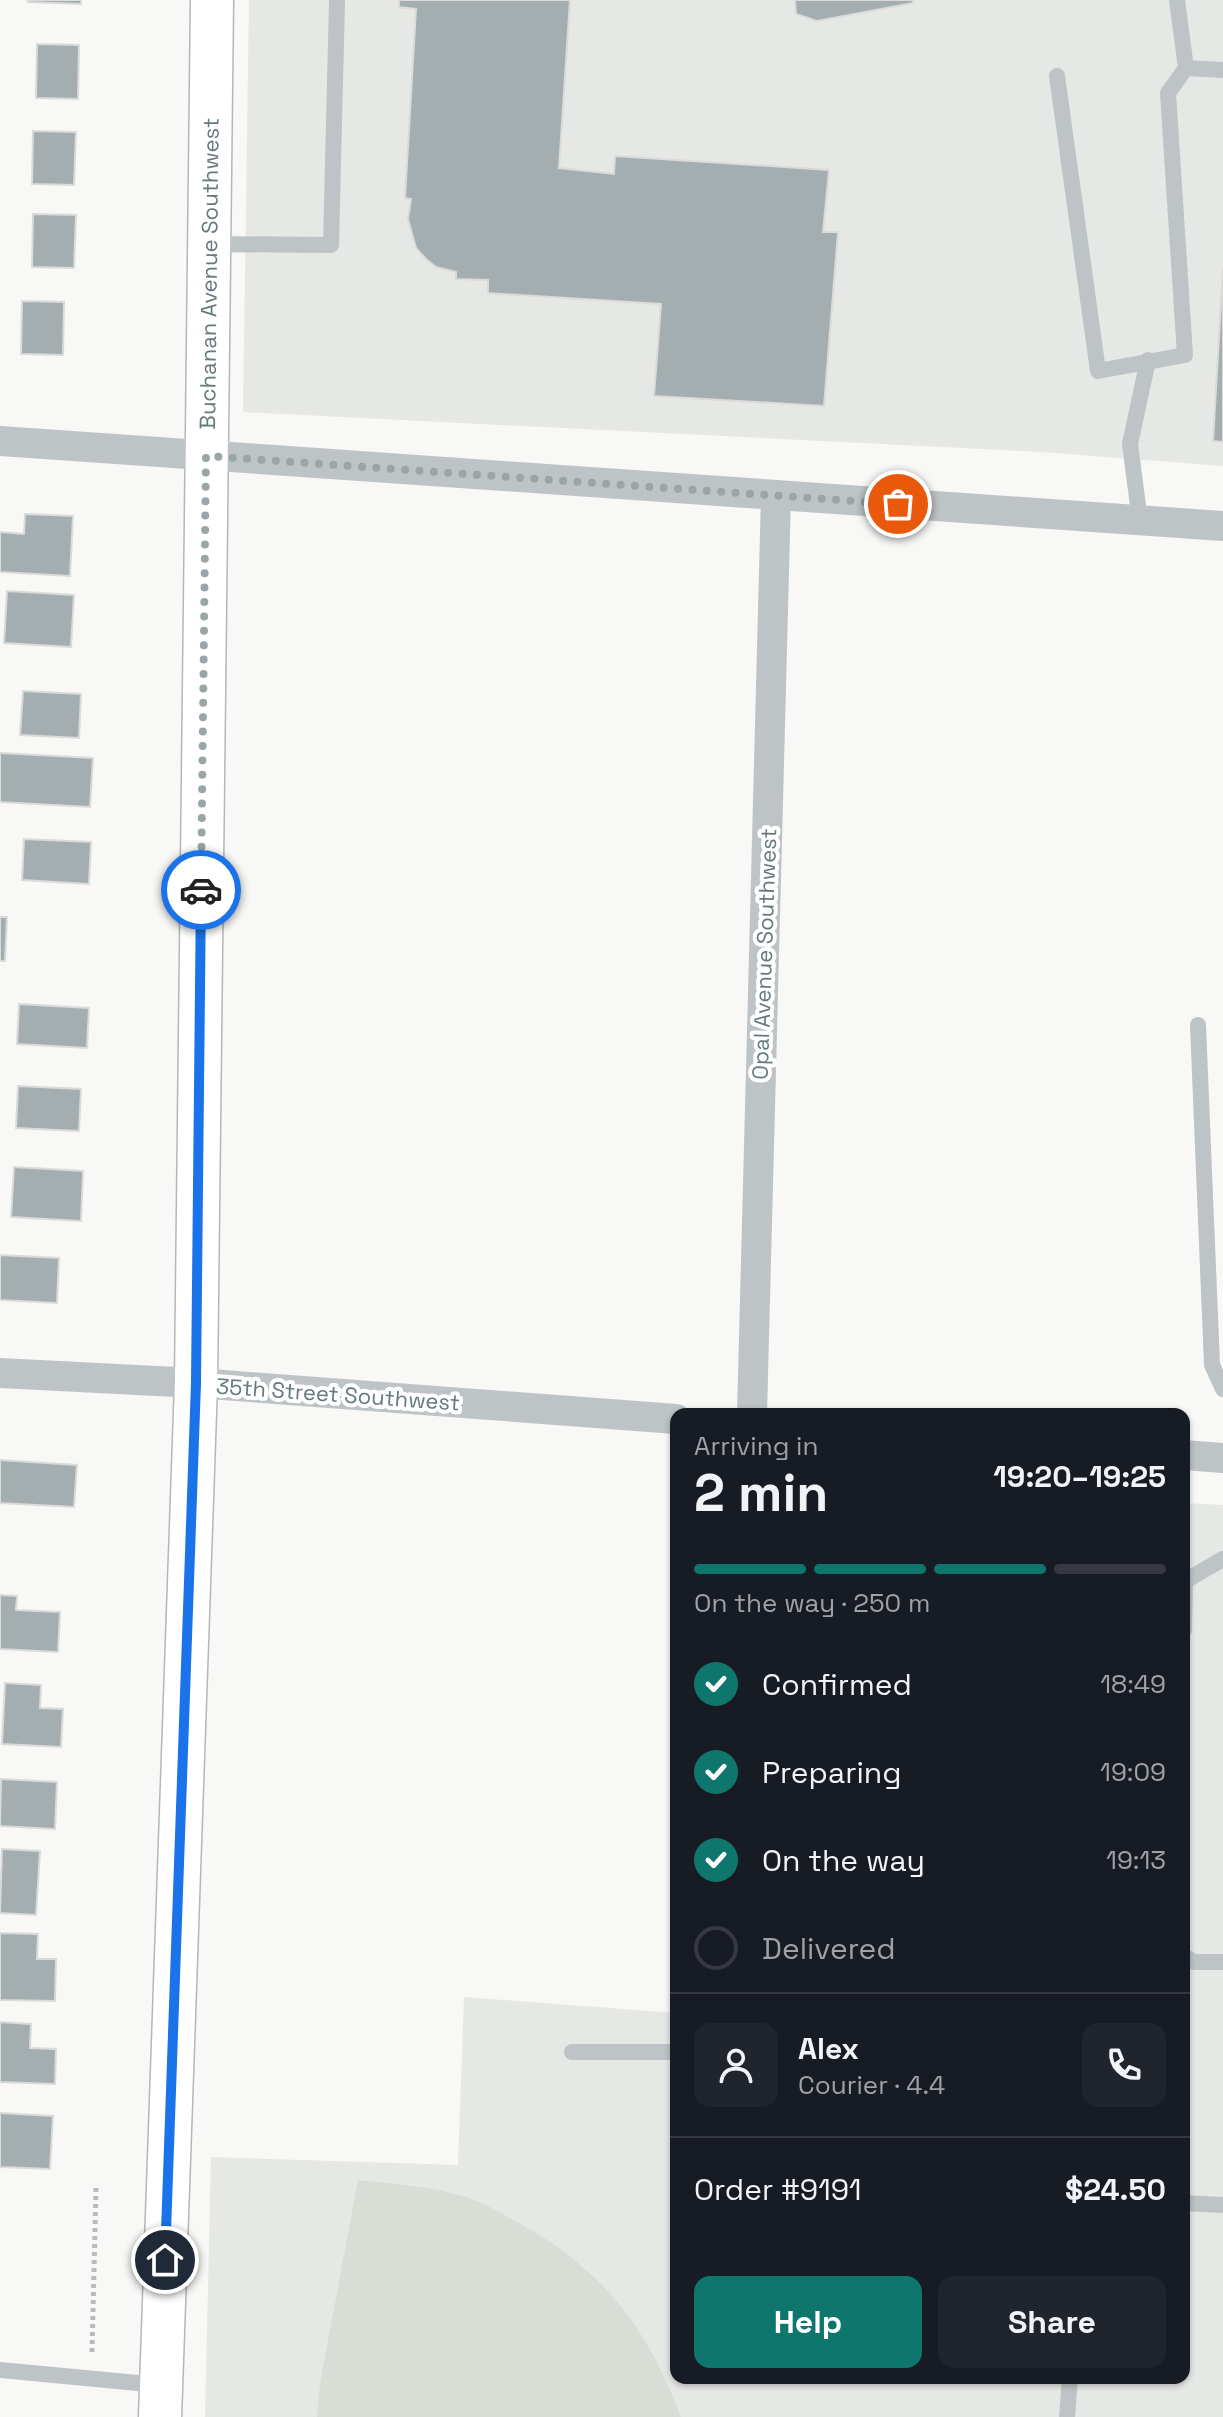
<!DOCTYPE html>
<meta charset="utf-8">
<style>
body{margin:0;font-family:"Space Grotesk",sans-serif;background:#20242c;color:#f1f3f6;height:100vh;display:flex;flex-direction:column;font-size:30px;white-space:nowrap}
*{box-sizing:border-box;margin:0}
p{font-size:26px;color:#9ea1a6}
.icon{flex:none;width:44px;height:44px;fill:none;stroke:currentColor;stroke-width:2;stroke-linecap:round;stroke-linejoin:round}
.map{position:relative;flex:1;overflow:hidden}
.details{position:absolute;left:670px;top:1408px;width:520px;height:976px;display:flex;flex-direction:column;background:#171b24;border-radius:16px;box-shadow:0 2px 6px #0004}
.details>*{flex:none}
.pin{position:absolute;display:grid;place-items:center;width:68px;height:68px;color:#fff;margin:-34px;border:4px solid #fff;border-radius:50%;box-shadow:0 2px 8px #0007}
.courier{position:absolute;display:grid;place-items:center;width:80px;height:80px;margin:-40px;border:6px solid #1a73e8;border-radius:50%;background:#fff;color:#222;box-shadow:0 2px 10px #0007}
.overview em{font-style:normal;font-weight:700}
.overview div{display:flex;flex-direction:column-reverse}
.overview{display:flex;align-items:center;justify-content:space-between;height:136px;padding:0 24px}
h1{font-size:52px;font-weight:700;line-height:60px}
.bar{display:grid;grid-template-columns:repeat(4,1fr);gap:12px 8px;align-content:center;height:96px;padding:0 24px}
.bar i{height:10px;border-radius:6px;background:#363941}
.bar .selected{background:#0f766e}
.bar p{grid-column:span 4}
.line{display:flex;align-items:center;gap:20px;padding:0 24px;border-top:2px solid #363941}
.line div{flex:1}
.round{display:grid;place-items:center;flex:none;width:84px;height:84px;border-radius:16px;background:#20242c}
ol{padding:0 24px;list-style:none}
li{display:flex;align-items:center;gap:24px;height:88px}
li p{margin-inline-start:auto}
li .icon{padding:8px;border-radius:50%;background:#0f766e;color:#fff;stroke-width:4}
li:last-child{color:#9ea1a6}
li i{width:44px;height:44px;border:4px solid #363941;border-radius:50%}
.cta{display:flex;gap:16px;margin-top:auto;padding:16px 24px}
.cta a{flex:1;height:92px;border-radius:16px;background:#0f766e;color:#fff;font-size:32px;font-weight:700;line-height:92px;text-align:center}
.cta a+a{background:#20242c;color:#f1f3f6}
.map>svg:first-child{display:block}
.built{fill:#e6e8e6}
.green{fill:#daddd6}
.building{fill:#a4aeb0;stroke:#dadad9;stroke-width:2}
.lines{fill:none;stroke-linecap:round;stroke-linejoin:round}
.secondary-casing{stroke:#b0b8ba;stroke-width:45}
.path{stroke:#b8bcbe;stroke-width:5;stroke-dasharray:4 4;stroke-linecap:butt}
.lane{stroke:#bec3c5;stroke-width:16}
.street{stroke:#bec3c5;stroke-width:30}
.secondary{stroke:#fff;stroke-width:42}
.done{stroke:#99a5a7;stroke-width:8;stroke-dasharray:0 14.4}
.route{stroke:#1a73e8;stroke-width:10}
.labels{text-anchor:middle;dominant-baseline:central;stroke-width:8;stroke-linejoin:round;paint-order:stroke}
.street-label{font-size:22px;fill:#66797d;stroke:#fff}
</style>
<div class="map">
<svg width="1223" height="2417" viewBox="0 0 1223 2417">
<rect width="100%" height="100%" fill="#f8f8f6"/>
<!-- built -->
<g class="built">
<polygon points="249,0 1223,0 1223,466 1041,452 243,412"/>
<polygon points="1184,1503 1223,1505 1223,2417 205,2417 211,2157 458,2165 464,1997 676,2013 676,2378 1184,2378"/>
</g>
<!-- green -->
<path class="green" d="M358,2180C394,2184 431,2186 466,2197C485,2203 504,2215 521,2224C603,2270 649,2330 681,2417H317L320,2383Z"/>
<!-- building -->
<g class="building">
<polygon points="28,0 81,0 81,4 28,2"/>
<polygon points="399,0 570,0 559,168 614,174 615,156 829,170 823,232 838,232 824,406 654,396 661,304 488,293 488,280 456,279 456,272 436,267 426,259 416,248 408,219 411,199 405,198 416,9 399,7"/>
<polygon points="795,0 913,0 913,3 817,21 796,14"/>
<polygon points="37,44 79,45 78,99 36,98"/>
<polygon points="33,131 76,132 74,185 32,184"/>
<polygon points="33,214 76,215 74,268 32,267"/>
<polygon points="1223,269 1223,442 1213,441"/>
<polygon points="22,301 64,302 63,355 21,354"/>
<polygon points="25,514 73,516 70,576 0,572 0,532 24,534"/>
<polygon points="7,591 74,595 71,647 4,643"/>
<polygon points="23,691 81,694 79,738 20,735"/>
<polygon points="0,753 93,758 90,807 0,802"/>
<polygon points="24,839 91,842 89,884 22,880"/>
<polygon points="0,917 7,917 5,961 0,961"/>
<polygon points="19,1004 89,1008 87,1048 17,1044"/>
<polygon points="18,1086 81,1089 79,1131 16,1128"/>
<polygon points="14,1167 83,1171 81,1221 11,1217"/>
<polygon points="0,1255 59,1258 57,1303 0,1300"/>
<polygon points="0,1460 77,1465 74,1507 0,1503"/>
<polygon points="0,1595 17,1596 16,1610 60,1612 58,1652 0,1649"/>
<polygon points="5,1683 41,1685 40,1708 63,1709 61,1747 2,1744"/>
<polygon points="1,1779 57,1782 55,1829 0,1826"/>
<polygon points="2,1849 40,1851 36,1915 0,1913"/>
<polygon points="0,1933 38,1934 37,1959 56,1959 55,2001 0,2000"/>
<polygon points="0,2022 31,2024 30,2048 56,2049 55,2084 0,2082"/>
<polygon points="0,2113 53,2116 50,2169 0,2167"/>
</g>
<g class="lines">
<defs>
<g id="secondary">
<path id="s1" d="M160,2417L196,1383L212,0"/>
</g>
</defs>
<!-- secondary casing -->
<use href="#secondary" class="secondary-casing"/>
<!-- path -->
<polyline class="path" points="92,2352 96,2188"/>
<!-- lane -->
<g class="lane">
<polyline points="1177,0 1186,68"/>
<polyline points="1057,76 1098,371 1185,355 1168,93 1186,68 1223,70"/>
<polyline points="210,244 331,245 337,0"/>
<polyline points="1140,521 1130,444 1148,360"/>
<polyline points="1198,1025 1212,1365 1223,1389"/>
<polyline points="1184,1630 1185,1581 1223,1559"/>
<polyline points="1184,1956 1194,1962 1223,1962"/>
<polyline points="572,2052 676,2052"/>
<polyline points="1184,2203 1223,2205"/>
<polyline points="0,2370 159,2385"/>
<polyline points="1067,2417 1070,2378"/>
</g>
<!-- street -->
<g class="street">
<polyline points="0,441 1223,526"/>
<polyline points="0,1373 196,1383 676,1419"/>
<polyline points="752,1414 776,495"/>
<polyline points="1184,1455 1223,1458"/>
</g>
<!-- secondary -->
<use href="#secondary" class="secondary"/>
</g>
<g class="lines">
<!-- done -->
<polyline class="done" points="201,890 206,456 898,504"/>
<!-- route -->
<polyline class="route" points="165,2260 196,1383 201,890"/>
</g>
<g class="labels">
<!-- street labels -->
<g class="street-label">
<text stroke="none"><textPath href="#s1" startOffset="2144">Buchanan Avenue Southwest</textPath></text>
<text transform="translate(764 954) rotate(-88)">Opal Avenue Southwest</text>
<text transform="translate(338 1394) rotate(4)">35th Street Southwest</text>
</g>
</g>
</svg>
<div class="pin" style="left:898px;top:504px;background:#ea580c"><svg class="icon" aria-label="bag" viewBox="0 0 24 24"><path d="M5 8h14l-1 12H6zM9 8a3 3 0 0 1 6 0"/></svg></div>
<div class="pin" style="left:165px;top:2260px;background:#1f2937"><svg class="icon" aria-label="home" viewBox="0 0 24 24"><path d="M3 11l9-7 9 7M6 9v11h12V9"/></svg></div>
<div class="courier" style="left:201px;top:890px"><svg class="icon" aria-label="car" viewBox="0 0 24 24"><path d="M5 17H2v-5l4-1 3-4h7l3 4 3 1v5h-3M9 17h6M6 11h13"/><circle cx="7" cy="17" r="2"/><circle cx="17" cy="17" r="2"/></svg></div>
<section class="details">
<div class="overview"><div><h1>2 min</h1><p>Arriving in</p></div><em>19:20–19:25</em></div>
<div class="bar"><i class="selected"></i><i class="selected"></i><i class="selected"></i><i></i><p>On the way · 250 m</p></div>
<ol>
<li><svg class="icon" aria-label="check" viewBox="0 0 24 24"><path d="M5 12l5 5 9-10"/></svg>Confirmed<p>18:49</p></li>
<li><svg class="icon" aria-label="check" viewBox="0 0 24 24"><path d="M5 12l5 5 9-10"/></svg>Preparing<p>19:09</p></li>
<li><svg class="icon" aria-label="check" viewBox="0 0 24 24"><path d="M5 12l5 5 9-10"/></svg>On the way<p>19:13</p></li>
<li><i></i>Delivered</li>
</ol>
<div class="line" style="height:144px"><a class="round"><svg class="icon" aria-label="person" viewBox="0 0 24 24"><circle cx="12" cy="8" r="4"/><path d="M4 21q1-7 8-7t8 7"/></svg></a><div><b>Alex</b><p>Courier · 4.4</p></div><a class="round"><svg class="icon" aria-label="phone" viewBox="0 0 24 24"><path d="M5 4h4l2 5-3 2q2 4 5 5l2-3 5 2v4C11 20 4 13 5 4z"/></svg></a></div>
<div class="line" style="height:104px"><div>Order #9191</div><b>$24.50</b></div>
<div class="cta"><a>Help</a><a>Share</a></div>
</section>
</div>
